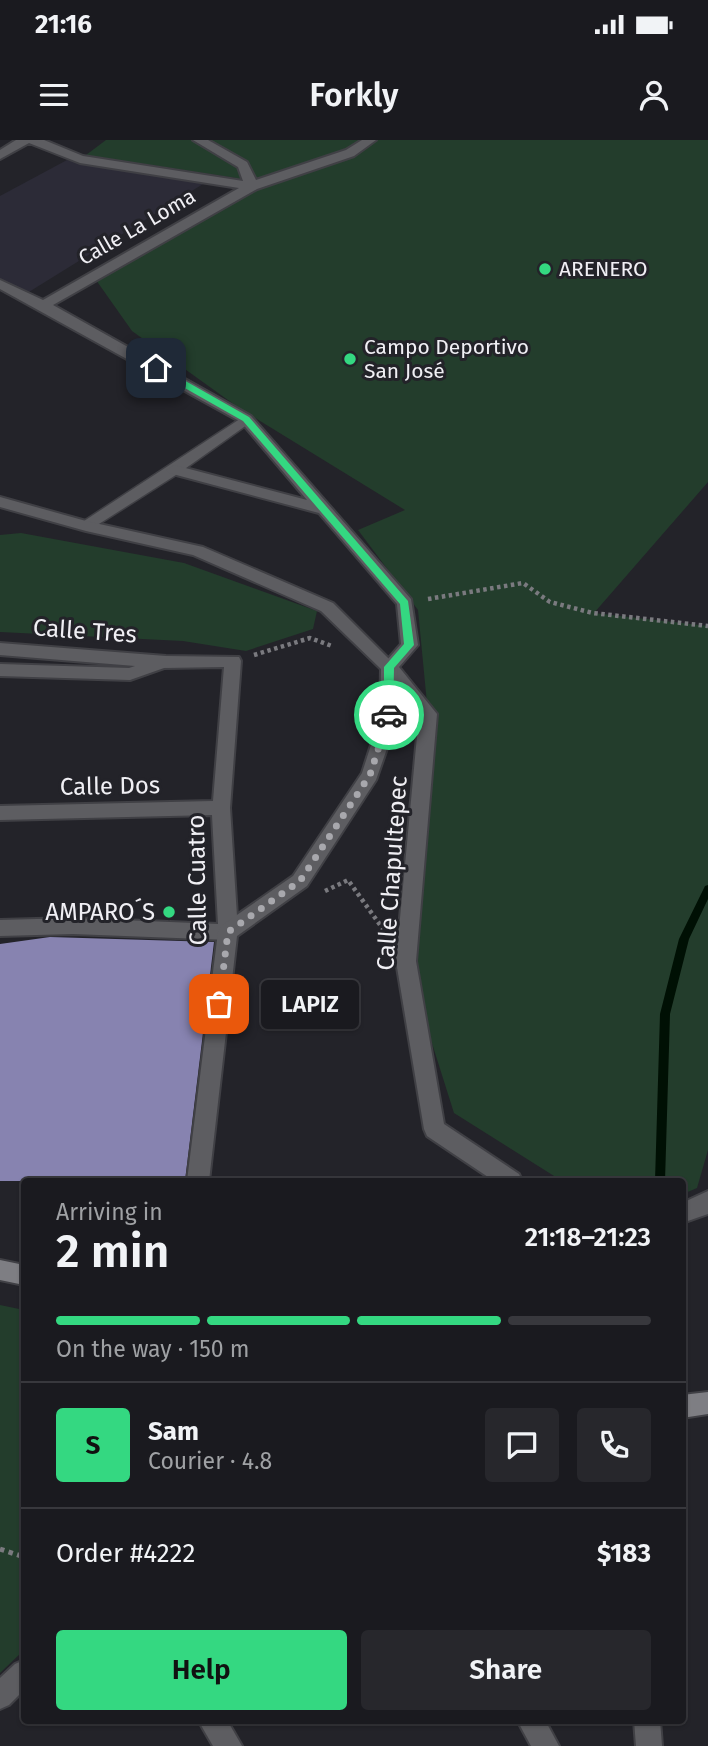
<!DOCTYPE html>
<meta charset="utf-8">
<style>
body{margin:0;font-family:"Fira Sans",sans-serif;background:#27272c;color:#f1f3f6;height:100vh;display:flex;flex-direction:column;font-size:26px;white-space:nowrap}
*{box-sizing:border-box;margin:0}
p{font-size:23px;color:#9fa1a4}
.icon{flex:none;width:38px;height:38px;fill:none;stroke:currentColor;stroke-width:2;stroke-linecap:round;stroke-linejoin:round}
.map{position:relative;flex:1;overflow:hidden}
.sheet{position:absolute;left:21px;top:1038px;width:665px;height:546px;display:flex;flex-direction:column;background:#1a1a1f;border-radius:7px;box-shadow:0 2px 5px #0004,0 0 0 2px #38383d}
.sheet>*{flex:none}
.pin{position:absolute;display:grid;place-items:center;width:60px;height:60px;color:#fff;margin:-30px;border-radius:14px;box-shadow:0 4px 10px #0006}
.courier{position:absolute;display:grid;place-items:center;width:70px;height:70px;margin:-35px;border:5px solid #34d881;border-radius:50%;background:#fff;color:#222;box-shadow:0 2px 9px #0007}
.bubble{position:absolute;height:49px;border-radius:7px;background:#1a1a1f;box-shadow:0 2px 5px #0004,0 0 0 2px #38383d;font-size:23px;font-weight:600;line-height:49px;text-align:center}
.headline em{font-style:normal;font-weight:600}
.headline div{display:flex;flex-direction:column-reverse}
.headline{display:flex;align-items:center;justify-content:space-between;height:119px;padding:0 35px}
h1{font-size:46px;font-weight:600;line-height:52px}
.bar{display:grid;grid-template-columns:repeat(4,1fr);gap:10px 7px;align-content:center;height:84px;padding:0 35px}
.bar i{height:9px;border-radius:5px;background:#38383d}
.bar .selected{background:#34d881}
.bar p{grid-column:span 4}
.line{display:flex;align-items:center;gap:18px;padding:0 35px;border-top:2px solid #38383d}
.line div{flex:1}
.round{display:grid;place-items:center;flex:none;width:74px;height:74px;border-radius:7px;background:#27272c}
.primary-button{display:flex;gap:14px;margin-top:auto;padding:14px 35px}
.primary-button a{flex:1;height:80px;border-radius:7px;background:#34d881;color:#111;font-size:28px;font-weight:600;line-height:80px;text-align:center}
.primary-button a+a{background:#27272c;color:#f1f3f6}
.status{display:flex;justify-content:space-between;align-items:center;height:49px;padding:0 35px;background:#1a1a1f;direction:ltr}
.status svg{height:19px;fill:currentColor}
header{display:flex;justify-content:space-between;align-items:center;height:91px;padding:0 35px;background:#1a1a1f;font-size:32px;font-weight:600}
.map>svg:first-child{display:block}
.built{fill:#2c2b37}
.green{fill:#233d2c}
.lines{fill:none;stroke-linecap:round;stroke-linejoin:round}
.stream{fill:#001004;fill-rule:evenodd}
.building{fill:#8783b0}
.service-casing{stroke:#404045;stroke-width:3}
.minor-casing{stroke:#404045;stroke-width:4}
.tertiary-casing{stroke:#404045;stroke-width:4}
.secondary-casing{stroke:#404045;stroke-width:4}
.path-far1{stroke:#7a7a7f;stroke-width:4.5;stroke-dasharray:3.5 3.5;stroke-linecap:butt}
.path{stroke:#7a7a7f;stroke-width:5;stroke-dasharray:4.5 4.5;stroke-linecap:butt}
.service{fill:#5d5d61;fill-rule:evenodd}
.minor{fill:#5d5d61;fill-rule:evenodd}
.tertiary{fill:#5d5d61;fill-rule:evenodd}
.secondary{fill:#7e7e83;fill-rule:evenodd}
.route{fill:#34d881}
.done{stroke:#a8a8ad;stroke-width:7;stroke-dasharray:0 12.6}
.poi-dot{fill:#34d881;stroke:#232329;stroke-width:2.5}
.labels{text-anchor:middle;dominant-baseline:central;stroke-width:6;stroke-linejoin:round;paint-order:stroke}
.far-street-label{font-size:21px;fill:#f0eff4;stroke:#232329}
.far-poi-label{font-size:21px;fill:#f0eff4;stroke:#232329;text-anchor:start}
.street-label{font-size:24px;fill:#f0eff4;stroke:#232329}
.poi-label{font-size:24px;fill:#f0eff4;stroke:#232329;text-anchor:end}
</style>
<div class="status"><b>21:16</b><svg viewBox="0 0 49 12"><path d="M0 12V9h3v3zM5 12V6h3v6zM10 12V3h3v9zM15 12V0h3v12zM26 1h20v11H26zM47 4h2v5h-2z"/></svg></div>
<header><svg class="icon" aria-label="menu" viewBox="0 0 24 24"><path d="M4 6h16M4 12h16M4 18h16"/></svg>Forkly<svg class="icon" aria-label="person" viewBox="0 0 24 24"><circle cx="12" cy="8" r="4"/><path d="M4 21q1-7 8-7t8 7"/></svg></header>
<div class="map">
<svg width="708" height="1606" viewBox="0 0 708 1606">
<rect width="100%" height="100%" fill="#232329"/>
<!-- built -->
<polygon class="built" points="67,20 203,44 24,155 0,143 0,56"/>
<!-- green -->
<g class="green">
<polygon points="106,0 708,0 708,342 594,473 708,486 708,1010 697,1048 683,1054 682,1041 562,1041 454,973 406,821 428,574 418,470 358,390 405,370 239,268 132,191 96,140 257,44 236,38 86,15"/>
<polygon points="21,393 184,423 317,471 313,489 246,511 183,501 0,492 0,395"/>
<polygon points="0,1165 24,1170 24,1510 0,1533"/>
</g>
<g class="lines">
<!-- stream -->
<polygon class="stream" points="708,745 708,759 689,799 670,874 665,1041 655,1041 660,874 679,799 705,746"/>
</g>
<!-- building -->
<polygon class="building" points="50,797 214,802 185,1041 0,1041 0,804"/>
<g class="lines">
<defs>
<polygon id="service" points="246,275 251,276 251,282 179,333 91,389 81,389 81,383"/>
<g id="minor">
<polygon points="16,0 44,0 83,16 243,41 238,27 193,0 208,0 247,22 256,40 346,10 362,0 376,0 354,16 257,49 53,165 251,276 411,459 418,505 399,527 437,574 416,821 444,984 519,1034 522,1041 494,1041 427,996 424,989 396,821 419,575 381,527 401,504 397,464 319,373 169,333 166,330 174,325 307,360 241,282 0,149 0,140 43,160 239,48 80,23 29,3 0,19 0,10"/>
<polygon points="0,503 166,516 239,517 241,521 230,668 238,792 235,798 228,800 73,794 0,796 0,780 73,778 218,784 212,675 0,680 0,666 213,661 224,527 164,528 130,540 0,536 0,524 129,528 135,526 0,515"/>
<polygon points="708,1051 708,1074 682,1083 682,1063"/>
<polygon points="24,1520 24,1550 9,1565 0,1569 0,1538 15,1524"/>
<polygon points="198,1580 227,1580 242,1606 213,1606"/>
<polygon points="517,1580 545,1580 559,1606 531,1606"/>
<polygon points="634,1580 660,1580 662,1606 636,1606"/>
</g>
<polygon id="tertiary" points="0,357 86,381 203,407 333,463 397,527 398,577 376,640 307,746 237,796 209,1041 187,1041 218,792 221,786 293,736 362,633 380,577 381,529 321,471 193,415 86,391 0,367"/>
<g id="secondary">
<polygon points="0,1120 24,1125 24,1145 0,1140"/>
<polygon points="708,1252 708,1274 682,1278 682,1255"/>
</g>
</defs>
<!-- service casing -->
<use href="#service" class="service-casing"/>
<!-- minor casing -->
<use href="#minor" class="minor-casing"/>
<!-- tertiary casing -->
<use href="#tertiary" class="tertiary-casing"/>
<!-- secondary casing -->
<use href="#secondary" class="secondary-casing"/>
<!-- path-far1 -->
<g class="path-far1">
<polyline points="428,459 523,443 550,462 593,473 708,486"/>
<polyline points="254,515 310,498 332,506"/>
<polyline points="325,751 348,740 383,789"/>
</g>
<!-- path -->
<polyline class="path" points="0,1409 24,1417"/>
<!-- service -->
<use href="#service" class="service"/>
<!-- minor -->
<use href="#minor" class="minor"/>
<!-- tertiary -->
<use href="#tertiary" class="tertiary"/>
<!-- secondary -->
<use href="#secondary" class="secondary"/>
</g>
<!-- route -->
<polygon class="route" points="153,226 159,226 249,277 408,461 414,505 394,528 393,578 386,578 384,575 384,527 404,504 400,464 243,281 153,230"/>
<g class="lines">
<!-- done -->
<polyline class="done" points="219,864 228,792 300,741 370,635 389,575"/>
</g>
<!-- markers -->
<g class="poi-dot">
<circle cx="545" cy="129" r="7"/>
<circle cx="350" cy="219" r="7"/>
<circle cx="169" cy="772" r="7"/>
</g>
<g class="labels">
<!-- far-street labels -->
<g class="far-street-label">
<text transform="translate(137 87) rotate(-30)">Calle La Loma</text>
</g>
<!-- far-poi labels -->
<g class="far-poi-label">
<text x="559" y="129">ARENERO</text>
<text x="364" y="207">Campo Deportivo<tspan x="364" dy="24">San José</tspan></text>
</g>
<!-- street labels -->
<g class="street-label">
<text transform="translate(85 491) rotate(4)">Calle Tres</text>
<text transform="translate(110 646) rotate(-1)">Calle Dos</text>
<text transform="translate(392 733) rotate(-86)">Calle Chapultepec</text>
<text transform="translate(197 740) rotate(-91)">Calle Cuatro</text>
</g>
<!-- poi labels -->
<g class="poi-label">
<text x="155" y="772">AMPARO´S</text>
</g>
</g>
</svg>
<div class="pin" style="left:219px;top:864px;background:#ea580c"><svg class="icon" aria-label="bag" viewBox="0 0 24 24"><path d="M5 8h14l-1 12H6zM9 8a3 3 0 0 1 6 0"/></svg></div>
<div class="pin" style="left:156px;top:228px;background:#1f2937"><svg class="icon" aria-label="home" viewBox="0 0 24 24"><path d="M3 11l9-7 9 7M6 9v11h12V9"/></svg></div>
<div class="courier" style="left:389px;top:575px"><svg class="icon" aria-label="car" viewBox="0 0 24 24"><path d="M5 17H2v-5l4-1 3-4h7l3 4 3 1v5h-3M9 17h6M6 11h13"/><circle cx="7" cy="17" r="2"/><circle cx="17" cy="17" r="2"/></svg></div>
<div class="bubble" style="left:261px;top:840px;width:98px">LAPIZ</div>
<section class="sheet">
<div class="headline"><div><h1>2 min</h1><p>Arriving in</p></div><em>21:18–21:23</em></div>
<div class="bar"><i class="selected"></i><i class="selected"></i><i class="selected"></i><i></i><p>On the way · 150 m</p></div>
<div class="line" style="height:126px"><b class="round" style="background:#34d881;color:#111">S</b><div><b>Sam</b><p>Courier · 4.8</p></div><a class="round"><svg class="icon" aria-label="chat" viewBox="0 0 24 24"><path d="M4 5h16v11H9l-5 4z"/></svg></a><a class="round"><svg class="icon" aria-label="phone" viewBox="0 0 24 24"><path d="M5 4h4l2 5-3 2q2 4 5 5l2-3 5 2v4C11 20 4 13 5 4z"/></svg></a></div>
<div class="line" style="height:91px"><div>Order #4222</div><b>$183</b></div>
<div class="primary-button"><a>Help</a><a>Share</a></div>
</section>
</div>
